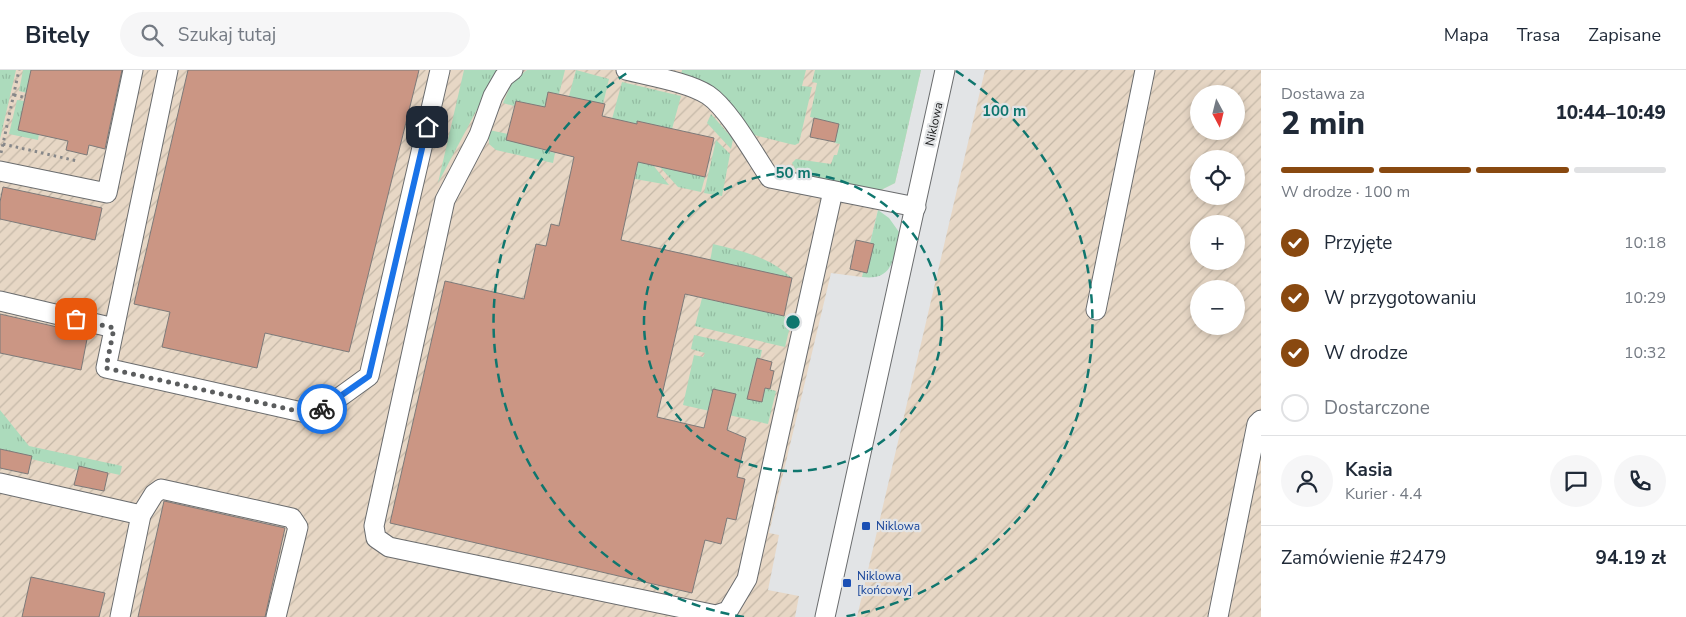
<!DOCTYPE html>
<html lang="pl">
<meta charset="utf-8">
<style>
body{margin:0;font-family:"Nunito Sans",sans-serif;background:#f6f6f7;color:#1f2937;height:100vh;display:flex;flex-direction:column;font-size:19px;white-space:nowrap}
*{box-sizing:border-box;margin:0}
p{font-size:16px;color:#747a83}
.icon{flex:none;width:28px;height:28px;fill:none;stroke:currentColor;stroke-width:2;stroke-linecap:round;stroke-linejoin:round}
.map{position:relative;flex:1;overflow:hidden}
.drawer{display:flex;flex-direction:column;background:#fff;width:425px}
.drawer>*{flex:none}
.needle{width:32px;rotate:173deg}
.fabs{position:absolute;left:1190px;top:15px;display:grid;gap:10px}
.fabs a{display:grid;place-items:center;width:55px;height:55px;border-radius:50%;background:#fff;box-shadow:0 2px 8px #0003;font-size:25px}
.pin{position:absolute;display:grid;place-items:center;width:42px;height:42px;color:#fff;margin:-21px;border-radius:10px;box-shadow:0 2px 8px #0006}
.courier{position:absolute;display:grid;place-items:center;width:50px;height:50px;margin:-25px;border:4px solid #1a73e8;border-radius:50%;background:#fff;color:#222;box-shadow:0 1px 6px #0007}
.head em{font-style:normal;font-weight:800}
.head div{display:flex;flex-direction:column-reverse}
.head{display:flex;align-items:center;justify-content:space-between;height:85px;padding:0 20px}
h1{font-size:32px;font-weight:800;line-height:38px}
.bar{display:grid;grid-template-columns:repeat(4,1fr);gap:8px 5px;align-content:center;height:60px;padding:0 20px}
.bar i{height:6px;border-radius:4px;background:#e0e1e3}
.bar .active{background:#894910}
.bar p{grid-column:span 4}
.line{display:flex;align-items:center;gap:12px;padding:0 20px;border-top:1px solid #e0e1e3}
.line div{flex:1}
.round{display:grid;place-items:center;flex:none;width:52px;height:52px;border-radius:26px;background:#f6f6f7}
ol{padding:0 20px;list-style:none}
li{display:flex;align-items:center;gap:15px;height:55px}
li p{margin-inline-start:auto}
li .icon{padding:5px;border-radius:50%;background:#894910;color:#fff;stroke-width:4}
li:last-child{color:#747a83}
li i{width:28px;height:28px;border:2px solid #e0e1e3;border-radius:50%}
header{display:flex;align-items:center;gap:30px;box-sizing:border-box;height:70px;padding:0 25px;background:#fff;border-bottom:1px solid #e0e1e3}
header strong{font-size:24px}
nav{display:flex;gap:28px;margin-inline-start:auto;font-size:18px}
.search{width:350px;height:45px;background:#f6f6f7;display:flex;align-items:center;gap:12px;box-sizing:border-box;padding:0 18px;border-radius:28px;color:#747a83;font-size:19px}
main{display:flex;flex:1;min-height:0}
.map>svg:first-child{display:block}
.industrial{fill:url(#industrial-furrows);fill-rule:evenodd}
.grass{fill:url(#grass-tufts)}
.building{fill:#cb9684;stroke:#7d7a79}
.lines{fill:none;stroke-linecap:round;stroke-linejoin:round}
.minor-casing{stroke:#6a6c6e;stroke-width:21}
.path{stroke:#868789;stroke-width:3;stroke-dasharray:2.5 4;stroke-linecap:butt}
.minor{stroke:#fff;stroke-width:19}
.done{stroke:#5b5d5e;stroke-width:5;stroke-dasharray:0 9}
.route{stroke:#1a73e8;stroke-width:6}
.ring{fill:none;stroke:#0f766e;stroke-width:2.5;stroke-dasharray:9 6}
.transit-dot{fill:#1a4fb4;stroke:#e2e4e6;stroke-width:2}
.labels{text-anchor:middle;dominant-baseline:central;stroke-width:4.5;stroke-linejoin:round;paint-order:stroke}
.street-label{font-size:12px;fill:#131415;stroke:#e2e4e6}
.transit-label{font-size:12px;fill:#164399;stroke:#e2e4e6;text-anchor:start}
.centre{fill:#0f766e;stroke:#e2e4e6;stroke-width:2.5}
.ring-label{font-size:15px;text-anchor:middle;font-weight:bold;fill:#0f766e;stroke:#e2e4e6;stroke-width:4.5;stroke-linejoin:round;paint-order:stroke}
</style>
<header>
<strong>Bitely</strong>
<div class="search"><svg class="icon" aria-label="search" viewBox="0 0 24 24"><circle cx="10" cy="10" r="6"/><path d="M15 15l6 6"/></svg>Szukaj tutaj</div>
<nav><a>Mapa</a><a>Trasa</a><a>Zapisane</a></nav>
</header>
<main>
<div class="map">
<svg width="1261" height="547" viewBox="0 0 1261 547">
<defs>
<pattern id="industrial-furrows" width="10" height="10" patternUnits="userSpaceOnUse" patternTransform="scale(1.25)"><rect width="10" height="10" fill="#e7d7c5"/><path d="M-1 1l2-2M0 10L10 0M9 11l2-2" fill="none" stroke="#c5b8a8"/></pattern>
<pattern id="grass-tufts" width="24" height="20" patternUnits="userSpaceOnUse" patternTransform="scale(1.25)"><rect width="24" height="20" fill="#acdbbc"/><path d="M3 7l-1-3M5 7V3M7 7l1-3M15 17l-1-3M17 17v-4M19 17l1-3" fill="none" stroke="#93bba1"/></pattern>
</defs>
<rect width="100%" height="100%" fill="#e2e4e6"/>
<!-- industrial -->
<g class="industrial">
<polygon points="0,0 921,0 895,113 883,119 862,207 831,203 769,463 779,465 768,520 799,526 795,547 0,547"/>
<path d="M985,0H1261V547H857ZM1199,24H1236V61H1199ZM1199,89H1236V126H1199ZM1199,154H1236V191H1199ZM1199,219H1236V256H1199Z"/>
</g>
<!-- grass -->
<g class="grass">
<polygon points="0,0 16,0 0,69"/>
<polygon points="23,0 31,0 27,23 19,21"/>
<polygon points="464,0 498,0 438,113"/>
<polygon points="527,0 565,0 559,24 548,22 545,37 516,31 514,36 503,33 512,12"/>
<polygon points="576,0 609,9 603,34 569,26"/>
<polygon points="682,0 806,0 802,16 812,17 799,73 795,75 790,74 754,65 716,19 696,9 681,5"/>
<polygon points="815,0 921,0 895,113 877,122 809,107 796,100 792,93 796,89 831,94 834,85 837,85 840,74 835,73 839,54 810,47 817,13 812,12"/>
<polygon points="622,12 681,26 672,59 638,51 637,54 612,49"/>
<polygon points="17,30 24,31 18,59 39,64 38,70 9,64"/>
<polygon points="711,44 733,69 731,79 707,53"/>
<polygon points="489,60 508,64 536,76 536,78 555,83 553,93 496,80 489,74"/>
<polygon points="716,70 730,84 722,126 704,123"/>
<polygon points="638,92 653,95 669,115 635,109"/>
<polygon points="660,97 705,107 701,122 678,117"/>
<path d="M878,140L889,148L899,162C893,187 895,211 862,207Z"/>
<path d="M713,174C743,181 769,187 792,208L720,192H710Z"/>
<polygon points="702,228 792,248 785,277 695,256"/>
<polygon points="694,265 762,280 760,289 757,288 747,328 762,332 765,318 776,321 768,354 720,343 721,339 732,341 736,324 714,319 709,336 714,342 683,335 694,285 703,287 705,283 691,279"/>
<polygon points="0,340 29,376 122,396 120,405 79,396 78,400 31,389 0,379"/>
</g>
<!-- building -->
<g class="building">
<polygon points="31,0 122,0 105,79 89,75 87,85 66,80 68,71 18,60"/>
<polygon points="188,0 419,0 349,282 265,263 257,298 162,277 170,242 134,234"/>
<polygon points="548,22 605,34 602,46 637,54 637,51 714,68 705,107 638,92 621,170 792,208 784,246 685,224 657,347 704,358 713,319 736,324 727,360 746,368 737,407 745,409 736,450 727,448 721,474 705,470 692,523 390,453 445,211 524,229 536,174 546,176 551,154 559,156 574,87 506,70 516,31 545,37"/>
<polygon points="814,48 839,54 835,72 810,67"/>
<polygon points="3,117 102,138 95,170 0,149 0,132"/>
<polygon points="856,170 874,174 867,203 850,199"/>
<polygon points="0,244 88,264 81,300 0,283"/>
<polygon points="757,288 772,292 770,300 774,301 770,319 765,318 762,332 747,329"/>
<polygon points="0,379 32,386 28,404 0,398"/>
<polygon points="79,396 108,403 104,421 74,415"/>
<polygon points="164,431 285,458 265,547 138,547"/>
<polygon points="31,507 105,523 99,547 22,547"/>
</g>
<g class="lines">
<defs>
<g id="minor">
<polyline points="168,0 106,298 315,345 369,306 440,0"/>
<polyline points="513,0 504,7 493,26 479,65 445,130 374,456 376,468 389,477 716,545 728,541 747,509 833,121"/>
<path d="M626,0C649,6 688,12 708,25C729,39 755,86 770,108L916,137"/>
<polyline points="0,101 107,123 133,0"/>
<polyline points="0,231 114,258"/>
<polyline points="1096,240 1145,0"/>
<polyline points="0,413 141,445"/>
<polyline points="120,547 141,445 154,424 161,419 292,448 298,457 276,547"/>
<polyline points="825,547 945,0"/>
<polyline points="1218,547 1257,354 1261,350"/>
</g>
</defs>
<!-- minor casing -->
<use href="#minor" class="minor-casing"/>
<!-- path -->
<g class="path">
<polyline points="14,25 23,27"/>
<polyline points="3,74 77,91"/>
<polyline points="1,83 19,0"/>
</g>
<!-- minor -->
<use href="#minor" class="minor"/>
</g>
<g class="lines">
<!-- done -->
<polyline class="done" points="76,249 114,258 106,298 315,345 322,339"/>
<!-- route -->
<polyline class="route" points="322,339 369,306 427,57"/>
</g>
<!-- distance rings -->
<g class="ring">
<circle cx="793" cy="252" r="149"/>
<path d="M744 547A299 299 0 0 1 630 1M956 1A299 299 0 0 1 842 547"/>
</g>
<!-- markers -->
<g class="transit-dot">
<rect x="861" y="451" width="10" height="10" rx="2.5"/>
<rect x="842" y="508" width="10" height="10" rx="2.5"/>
</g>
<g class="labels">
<!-- street labels -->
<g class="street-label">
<text transform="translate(934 54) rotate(-78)">Niklowa</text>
</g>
<!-- transit labels -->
<g class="transit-label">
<text x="876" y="456">Niklowa</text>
<text x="857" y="506">Niklowa<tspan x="857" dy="14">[końcowy]</tspan></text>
</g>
</g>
<circle cx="793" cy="252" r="8" class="centre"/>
<g class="ring-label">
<text x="1004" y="46">100 m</text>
<text x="793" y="108">50 m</text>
</g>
</svg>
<div class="fabs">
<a><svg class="needle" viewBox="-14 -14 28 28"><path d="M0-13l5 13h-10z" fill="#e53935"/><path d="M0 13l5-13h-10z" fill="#747a83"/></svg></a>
<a><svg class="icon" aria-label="locate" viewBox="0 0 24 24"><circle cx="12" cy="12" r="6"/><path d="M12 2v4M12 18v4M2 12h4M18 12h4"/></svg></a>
<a>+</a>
<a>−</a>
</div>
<div class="pin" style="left:76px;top:249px;background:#ea580c"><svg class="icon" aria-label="bag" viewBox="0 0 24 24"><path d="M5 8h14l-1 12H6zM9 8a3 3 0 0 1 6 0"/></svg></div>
<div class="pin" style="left:427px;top:57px;background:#1f2937"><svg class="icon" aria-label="home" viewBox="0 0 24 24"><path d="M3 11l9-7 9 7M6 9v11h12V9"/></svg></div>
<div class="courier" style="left:322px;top:339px"><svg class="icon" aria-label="bike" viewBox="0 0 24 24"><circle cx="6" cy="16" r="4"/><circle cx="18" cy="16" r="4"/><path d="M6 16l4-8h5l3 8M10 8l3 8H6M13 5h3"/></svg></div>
</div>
<section class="drawer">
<div class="head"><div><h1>2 min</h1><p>Dostawa za</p></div><em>10:44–10:49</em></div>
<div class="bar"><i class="active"></i><i class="active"></i><i class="active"></i><i></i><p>W drodze · 100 m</p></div>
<ol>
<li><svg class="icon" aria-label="check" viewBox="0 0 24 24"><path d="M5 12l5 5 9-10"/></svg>Przyjęte<p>10:18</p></li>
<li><svg class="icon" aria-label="check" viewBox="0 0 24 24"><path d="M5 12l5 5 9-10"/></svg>W przygotowaniu<p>10:29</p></li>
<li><svg class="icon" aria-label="check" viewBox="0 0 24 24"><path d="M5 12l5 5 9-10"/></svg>W drodze<p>10:32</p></li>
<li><i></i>Dostarczone</li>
</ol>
<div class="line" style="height:90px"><a class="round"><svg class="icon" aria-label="person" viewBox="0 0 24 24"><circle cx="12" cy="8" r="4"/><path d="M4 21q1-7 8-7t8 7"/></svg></a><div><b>Kasia</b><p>Kurier · 4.4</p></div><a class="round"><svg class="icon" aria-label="chat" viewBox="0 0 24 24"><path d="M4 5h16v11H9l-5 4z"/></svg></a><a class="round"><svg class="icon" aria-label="phone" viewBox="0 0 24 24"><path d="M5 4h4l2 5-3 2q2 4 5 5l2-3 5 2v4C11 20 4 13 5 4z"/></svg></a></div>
<div class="line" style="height:65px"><div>Zamówienie #2479</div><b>94.19 zł</b></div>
</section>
</main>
